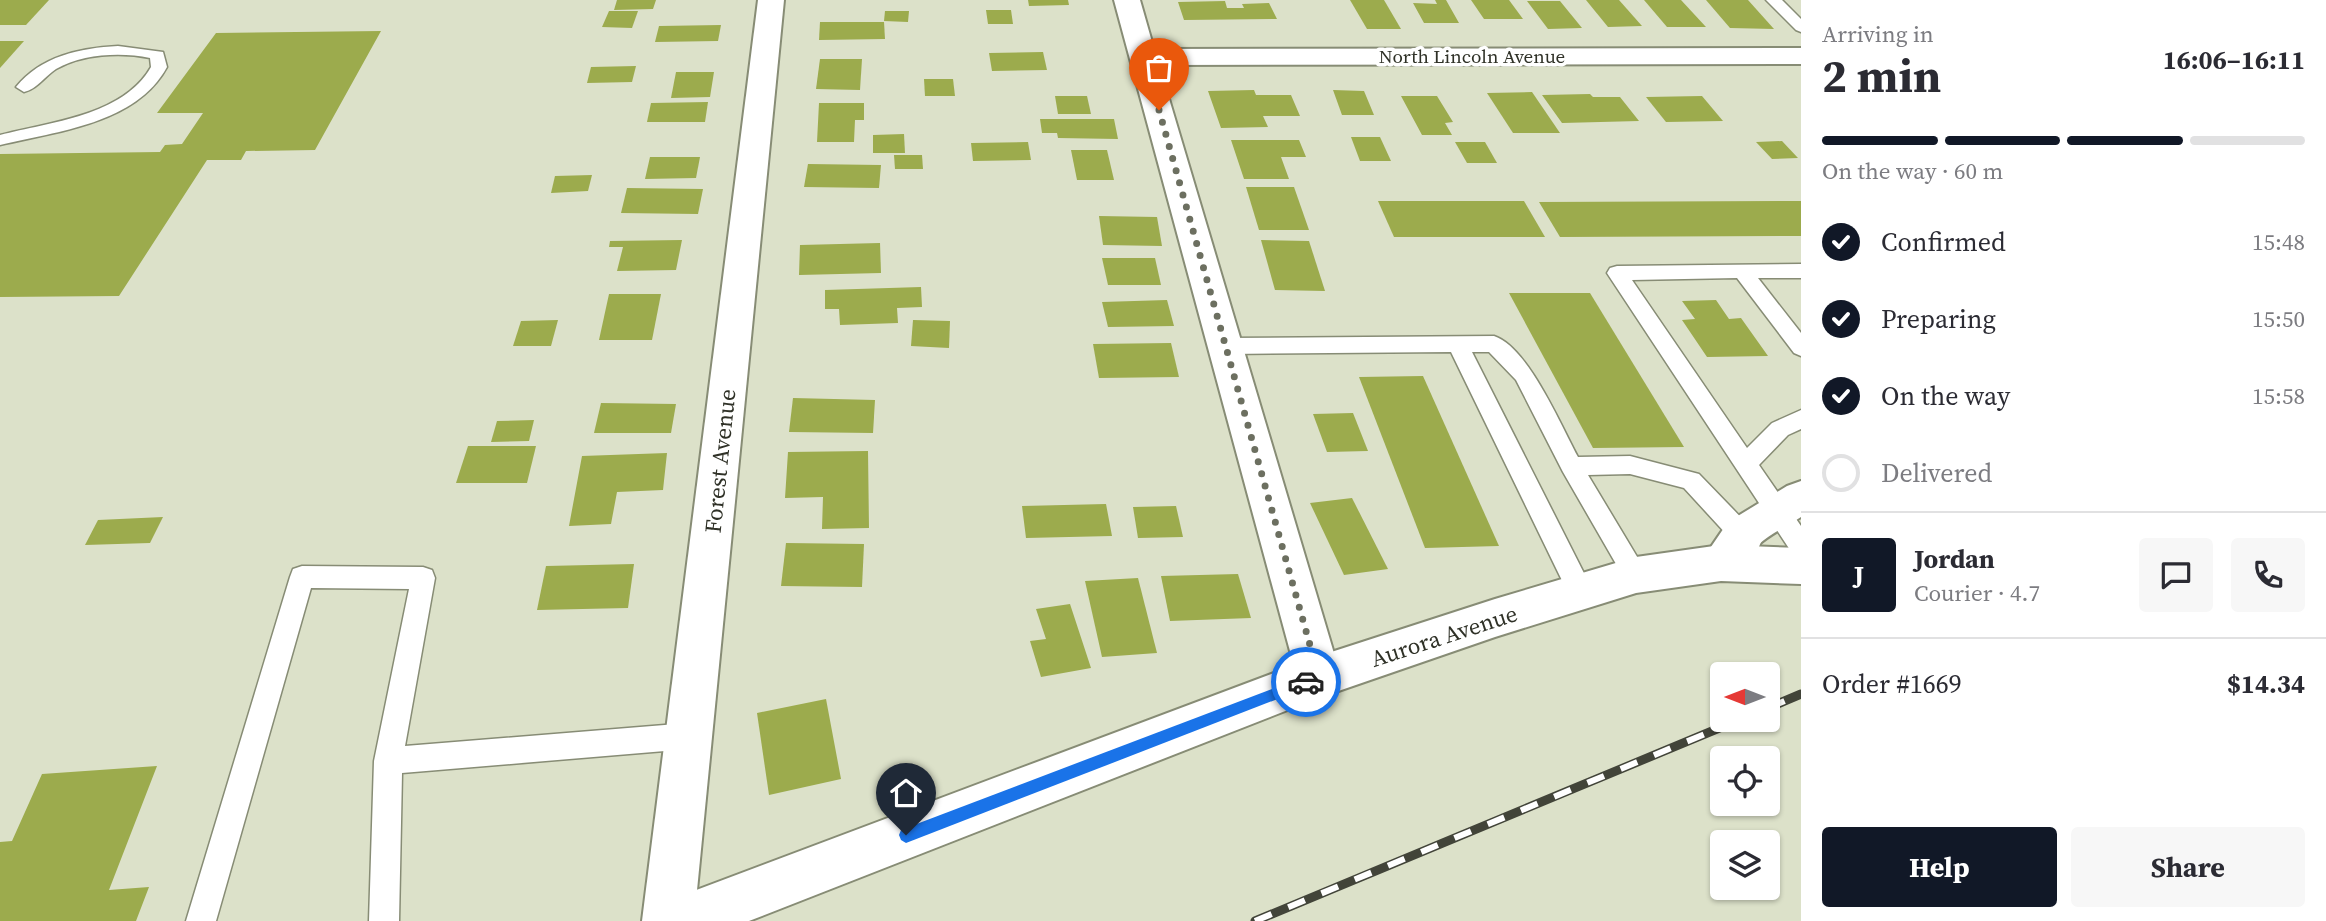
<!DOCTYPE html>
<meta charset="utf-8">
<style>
body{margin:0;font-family:"Source Serif 4",serif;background:#f7f7f7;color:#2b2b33;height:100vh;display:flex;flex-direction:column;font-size:26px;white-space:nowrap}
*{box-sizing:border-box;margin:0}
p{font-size:23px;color:#7c7c81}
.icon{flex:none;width:38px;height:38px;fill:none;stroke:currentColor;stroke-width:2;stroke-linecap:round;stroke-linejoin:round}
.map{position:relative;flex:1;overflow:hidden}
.side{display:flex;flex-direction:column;background:#fff;width:525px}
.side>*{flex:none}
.needle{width:46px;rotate:270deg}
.buttons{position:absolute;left:1710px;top:662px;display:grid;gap:14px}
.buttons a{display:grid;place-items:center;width:70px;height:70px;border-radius:7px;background:#fff;box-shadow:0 2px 5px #0004;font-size:35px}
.pin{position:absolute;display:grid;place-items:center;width:60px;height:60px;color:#fff;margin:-72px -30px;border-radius:50% 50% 50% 0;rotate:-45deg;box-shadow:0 0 7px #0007}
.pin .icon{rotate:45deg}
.courier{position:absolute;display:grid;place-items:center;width:70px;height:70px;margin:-35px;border:5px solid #1a73e8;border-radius:50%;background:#fff;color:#222;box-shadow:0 2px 9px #0007}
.head em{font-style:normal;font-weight:700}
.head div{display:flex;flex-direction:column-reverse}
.head{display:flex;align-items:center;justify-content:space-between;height:119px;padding:0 21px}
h1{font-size:46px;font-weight:700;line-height:52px}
.bar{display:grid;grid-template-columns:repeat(4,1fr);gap:10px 7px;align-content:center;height:84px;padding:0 21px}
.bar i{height:9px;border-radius:5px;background:#e1e1e2}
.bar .current{background:#111827}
.bar p{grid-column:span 4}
.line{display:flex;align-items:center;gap:18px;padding:0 21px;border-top:2px solid #e1e1e2}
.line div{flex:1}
.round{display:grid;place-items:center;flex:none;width:74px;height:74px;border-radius:7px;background:#f7f7f7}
ol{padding:0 21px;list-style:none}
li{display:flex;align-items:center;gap:21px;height:77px}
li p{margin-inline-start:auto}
li .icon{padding:7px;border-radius:50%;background:#111827;color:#fff;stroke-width:4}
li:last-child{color:#7c7c81}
li i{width:38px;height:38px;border:4px solid #e1e1e2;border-radius:50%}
.cta{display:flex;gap:14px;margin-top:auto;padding:14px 21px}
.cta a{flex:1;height:80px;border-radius:7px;background:#111827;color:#fff;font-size:28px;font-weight:700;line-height:80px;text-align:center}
.cta a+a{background:#f7f7f7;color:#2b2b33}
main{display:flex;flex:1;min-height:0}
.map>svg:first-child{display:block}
.building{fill:#9cab4d}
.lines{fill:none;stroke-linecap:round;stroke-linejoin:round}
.service-casing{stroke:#878c75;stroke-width:3}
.minor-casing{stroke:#878c75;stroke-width:4}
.tertiary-casing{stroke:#878c75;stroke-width:4}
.secondary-casing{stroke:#878c75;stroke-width:4}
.service{fill:#fff;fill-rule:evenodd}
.minor{fill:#fff;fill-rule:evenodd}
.tertiary{fill:#fff;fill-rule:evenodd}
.secondary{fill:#fff;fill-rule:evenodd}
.rail-casing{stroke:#424439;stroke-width:9}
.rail{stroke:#fff;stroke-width:6;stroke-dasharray:18;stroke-linecap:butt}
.route{fill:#1a73e8}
.done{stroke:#6c6f60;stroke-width:7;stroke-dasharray:0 12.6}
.labels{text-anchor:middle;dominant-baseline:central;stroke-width:7;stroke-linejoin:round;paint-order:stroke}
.far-street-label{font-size:19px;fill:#2f3127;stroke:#fff}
.street-label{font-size:23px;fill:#2f3127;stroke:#fff}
</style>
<main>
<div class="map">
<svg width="1801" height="921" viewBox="0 0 1801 921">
<rect width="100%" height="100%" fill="#dce1c9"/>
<!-- building -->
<g class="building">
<polygon points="0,0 49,0 26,25 0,25"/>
<polygon points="617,0 656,0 653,9 614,10"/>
<polygon points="1028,0 1068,0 1069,5 1029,6"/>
<polygon points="1350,0 1384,0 1401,29 1367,29"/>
<polygon points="1435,0 1446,0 1459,23 1424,23 1413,3 1437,4"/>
<polygon points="1471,0 1509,0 1523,19 1484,19"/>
<polygon points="1586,0 1619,0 1642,26 1608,27"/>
<polygon points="1644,0 1681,0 1706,27 1667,27"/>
<polygon points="1706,0 1748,0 1774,29 1730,28"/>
<polygon points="1225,1 1227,8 1244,8 1242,4 1269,3 1277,19 1184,20 1178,2"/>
<polygon points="1527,1 1560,1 1582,28 1548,29"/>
<polygon points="986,10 1011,10 1013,24 988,24"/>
<polygon points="609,11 638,11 632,28 602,27"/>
<polygon points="885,11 909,11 908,22 884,21"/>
<polygon points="820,22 884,22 885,39 819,40"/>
<polygon points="721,25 718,41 655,42 659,26"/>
<polygon points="381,31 315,150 246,151 241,160 207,160 119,296 0,297 0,154 160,152 165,145 182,144 203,113 157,113 216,33"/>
<polygon points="0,41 24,41 0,68"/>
<polygon points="1043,52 1047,70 992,71 989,53"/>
<polygon points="820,59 862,59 860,90 816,89"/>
<polygon points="636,66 632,82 587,83 591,67"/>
<polygon points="676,72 714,72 710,97 671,98"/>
<polygon points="924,79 953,79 955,96 925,96"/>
<polygon points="1254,90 1256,95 1291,95 1300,116 1263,116 1268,127 1221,128 1208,91"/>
<polygon points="1333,90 1364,91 1374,115 1342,115"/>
<polygon points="1532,92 1560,133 1513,133 1487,93"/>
<polygon points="1590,94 1593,97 1620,97 1639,121 1562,123 1542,95"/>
<polygon points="1055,96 1087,96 1091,114 1058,114"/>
<polygon points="1401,96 1437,96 1453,122 1445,123 1452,135 1422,135"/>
<polygon points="1702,96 1723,121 1666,122 1646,97"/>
<polygon points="708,102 705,122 647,122 651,103"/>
<polygon points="819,103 864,103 864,120 855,120 854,142 817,142"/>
<polygon points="1040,119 1114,119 1118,139 1058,138 1057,133 1042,133"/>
<polygon points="904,134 905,153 873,153 873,135"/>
<polygon points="1351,137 1380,137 1391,161 1360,161"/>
<polygon points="1231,140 1299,140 1306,157 1281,157 1289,179 1244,179"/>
<polygon points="1782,141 1798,158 1772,159 1756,142"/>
<polygon points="1028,142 1031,160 973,161 971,143"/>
<polygon points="1455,142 1485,142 1497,163 1467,163"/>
<polygon points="1071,150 1107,150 1114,180 1077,180"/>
<polygon points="894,155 922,155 923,169 895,169"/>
<polygon points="650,157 700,157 696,178 645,179"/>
<polygon points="808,164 881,165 879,188 804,187"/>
<polygon points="592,175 588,191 551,193 555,176"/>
<polygon points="1246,187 1294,187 1309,230 1259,230"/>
<polygon points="627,188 703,189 698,214 621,213"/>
<polygon points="1378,201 1524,201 1545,237 1394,237"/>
<polygon points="1801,201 1801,236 1560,237 1539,202"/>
<polygon points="1099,216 1157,217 1162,246 1103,245"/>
<polygon points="682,240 676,270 617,271 623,247 609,247 610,241"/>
<polygon points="1261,240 1309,241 1325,291 1275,290"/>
<polygon points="880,243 881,273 799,275 800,245"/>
<polygon points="1102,258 1155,258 1161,285 1108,285"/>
<polygon points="921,287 922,307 897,308 898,323 840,325 839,309 825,309 825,290"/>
<polygon points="1509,293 1590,293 1684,447 1593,448"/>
<polygon points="609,294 661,294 652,340 599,340"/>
<polygon points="1167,300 1174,326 1108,327 1102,302"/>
<polygon points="1716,300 1729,319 1741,318 1768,356 1707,357 1682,320 1695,319 1682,301"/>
<polygon points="558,320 551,346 513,346 521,321"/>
<polygon points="913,320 950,321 949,348 911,346"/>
<polygon points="1171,343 1179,377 1099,378 1093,344"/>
<polygon points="1423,376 1499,546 1425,548 1359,377"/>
<polygon points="793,398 875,400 873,433 789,432"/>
<polygon points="601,403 676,404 671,433 594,433"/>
<polygon points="1353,413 1368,451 1327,452 1313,414"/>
<polygon points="534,420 529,441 491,442 497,421"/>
<polygon points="468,446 536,446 527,483 456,483"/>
<polygon points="868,451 869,528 822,529 823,497 785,498 788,452"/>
<polygon points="667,453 663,490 617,492 611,524 569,526 582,456"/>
<polygon points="1352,498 1388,569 1344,575 1310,503"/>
<polygon points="1106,504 1112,536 1026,538 1022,506"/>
<polygon points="1176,506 1183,537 1138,538 1133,507"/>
<polygon points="163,517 150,543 85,545 98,520"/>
<polygon points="786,543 864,544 862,587 781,586"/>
<polygon points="634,564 628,608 537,610 546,566"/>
<polygon points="1238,574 1251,618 1170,621 1161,576"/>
<polygon points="1138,578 1157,653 1102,657 1085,581"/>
<polygon points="1070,604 1091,668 1041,677 1030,641 1046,639 1036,609"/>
<polygon points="826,699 841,779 769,795 757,713"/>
<polygon points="157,766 109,890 149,887 136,921 0,921 0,842 12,841 42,774"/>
</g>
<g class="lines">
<defs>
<g id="service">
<polygon points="1766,0 1782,0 1801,19 1801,32 1796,30"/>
<path d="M118,46L163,52L167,67C136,124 58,131 0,145V135C50,122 123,116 151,67L150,58C120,52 83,54 56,69C45,76 37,89 24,92L16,87C41,56 80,48 118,46Z"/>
<polygon points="1801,264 1801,278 1758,278 1801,333 1801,356 1794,353 1737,278 1632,280 1747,448 1772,423 1801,410 1801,429 1788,435 1759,465 1801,526 1801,556 1792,553 1607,273 1610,268 1617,266"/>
<path d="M1494,336C1528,347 1561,426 1578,457L1630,456L1699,474L1758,535L1761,542L1758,549L1749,552L1740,549L1684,488L1630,474L1588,475L1648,575L1645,583L1636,586L1627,583L1563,472L1516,380L1489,352H1472L1594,593L1590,601L1581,604L1572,601L1451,352L1227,354L1220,351L1217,346L1220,341L1227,338Z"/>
<polygon points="302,566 423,567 432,570 435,578 405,746 689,723 699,727 703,736 699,745 689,749 402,773 399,921 369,921 374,761 409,589 311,588 216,921 186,921 290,577 293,569"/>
</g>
<g id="minor">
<polygon points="1114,0 1140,0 1154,49 1801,48 1801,64 1159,65 1341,677 1335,692 1319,698 1303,692 1297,677"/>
<path d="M1801,481V517C1787,526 1770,534 1758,545C1737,563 1742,588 1706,576L1700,563L1728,522L1787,486Z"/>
</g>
<polygon id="tertiary" points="758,0 784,0 694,921 642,921"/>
<polygon id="secondary" points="1721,545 1801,548 1801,584 1721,581 1636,593 1495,637 1321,697 749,921 657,921 665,903 683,895 1319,656 1495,599 1636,557"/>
</defs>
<!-- service casing -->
<use href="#service" class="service-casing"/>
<!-- minor casing -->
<use href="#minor" class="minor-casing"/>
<!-- tertiary casing -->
<use href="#tertiary" class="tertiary-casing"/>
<!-- secondary casing -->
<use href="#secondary" class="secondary-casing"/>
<!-- service -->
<use href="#service" class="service"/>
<!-- minor -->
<use href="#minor" class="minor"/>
<!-- tertiary -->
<use href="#tertiary" class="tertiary"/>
<!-- secondary -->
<use href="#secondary" class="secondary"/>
<defs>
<g id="rail">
<polyline points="1768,708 1801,694"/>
<polyline points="1255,921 1741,719"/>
</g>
</defs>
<!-- rail casing -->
<use href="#rail" class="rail-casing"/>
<!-- rail -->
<use href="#rail" class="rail"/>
</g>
<!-- route -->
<polygon class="route" points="1306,676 1311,677 1311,686 906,843 901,840 899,835 901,830 906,828"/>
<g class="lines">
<!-- done -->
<polyline class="done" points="1159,110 1319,677 1306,682"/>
</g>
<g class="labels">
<!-- far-street labels -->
<g class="far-street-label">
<text x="1472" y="56">North Lincoln Avenue</text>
</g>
<!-- street labels -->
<g class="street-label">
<text transform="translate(720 461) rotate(-84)">Forest Avenue</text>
<text transform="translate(1444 636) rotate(-18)">Aurora Avenue</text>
</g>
</g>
</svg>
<div class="buttons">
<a><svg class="needle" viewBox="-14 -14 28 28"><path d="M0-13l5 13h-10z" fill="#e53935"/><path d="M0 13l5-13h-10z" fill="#7c7c81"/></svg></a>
<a><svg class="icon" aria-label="locate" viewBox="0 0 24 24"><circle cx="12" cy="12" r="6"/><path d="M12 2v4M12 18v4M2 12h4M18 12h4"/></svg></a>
<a><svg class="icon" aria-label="layers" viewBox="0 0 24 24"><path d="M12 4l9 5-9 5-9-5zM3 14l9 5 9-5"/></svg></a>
</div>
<div class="pin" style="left:1159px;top:110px;background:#ea580c"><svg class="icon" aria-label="bag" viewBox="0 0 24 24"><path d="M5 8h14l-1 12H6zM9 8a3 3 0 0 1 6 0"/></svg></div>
<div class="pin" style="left:906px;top:835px;background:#1f2937"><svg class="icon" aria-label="home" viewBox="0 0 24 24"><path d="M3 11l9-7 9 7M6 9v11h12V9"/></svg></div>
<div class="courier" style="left:1306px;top:682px"><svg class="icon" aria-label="car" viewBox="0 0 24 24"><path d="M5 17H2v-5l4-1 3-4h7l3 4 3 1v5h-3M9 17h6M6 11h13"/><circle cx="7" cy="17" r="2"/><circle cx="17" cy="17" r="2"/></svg></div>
</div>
<section class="side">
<div class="head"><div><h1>2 min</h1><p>Arriving in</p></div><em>16:06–16:11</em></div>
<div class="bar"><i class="current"></i><i class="current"></i><i class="current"></i><i></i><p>On the way · 60 m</p></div>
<ol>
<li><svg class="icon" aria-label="check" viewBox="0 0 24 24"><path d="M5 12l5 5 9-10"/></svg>Confirmed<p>15:48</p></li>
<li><svg class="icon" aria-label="check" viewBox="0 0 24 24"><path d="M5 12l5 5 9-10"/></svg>Preparing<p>15:50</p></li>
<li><svg class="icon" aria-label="check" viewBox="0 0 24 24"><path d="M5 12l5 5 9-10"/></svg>On the way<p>15:58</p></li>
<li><i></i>Delivered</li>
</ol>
<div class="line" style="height:126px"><b class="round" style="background:#111827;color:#fff">J</b><div><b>Jordan</b><p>Courier · 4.7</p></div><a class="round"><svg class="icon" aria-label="chat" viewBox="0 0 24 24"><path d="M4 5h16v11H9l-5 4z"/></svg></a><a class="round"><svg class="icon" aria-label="phone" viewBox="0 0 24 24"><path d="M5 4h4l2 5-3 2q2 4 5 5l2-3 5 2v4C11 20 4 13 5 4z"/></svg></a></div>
<div class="line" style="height:91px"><div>Order #1669</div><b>$14.34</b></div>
<div class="cta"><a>Help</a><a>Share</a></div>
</section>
</main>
